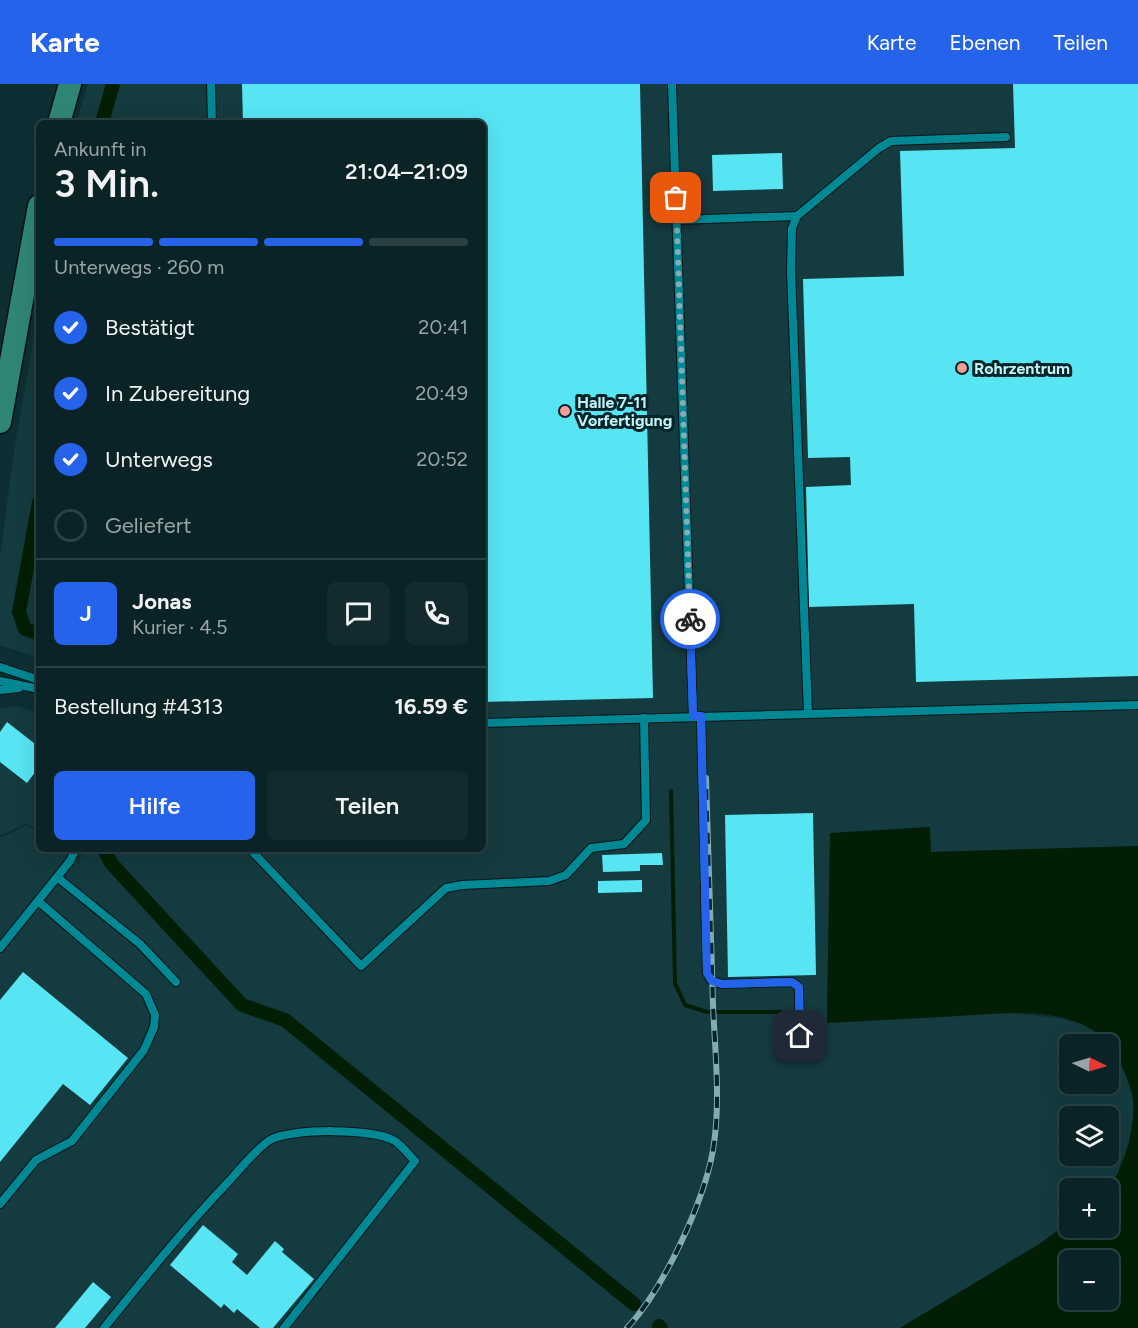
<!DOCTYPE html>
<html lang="de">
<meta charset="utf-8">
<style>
body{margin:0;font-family:Figtree,sans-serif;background:#132b2e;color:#f1f3f6;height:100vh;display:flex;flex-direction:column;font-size:22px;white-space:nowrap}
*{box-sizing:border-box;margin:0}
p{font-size:20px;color:#99a4a7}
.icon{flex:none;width:33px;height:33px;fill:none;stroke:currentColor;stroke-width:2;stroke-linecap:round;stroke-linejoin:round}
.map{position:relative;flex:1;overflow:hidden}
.sheet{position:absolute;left:36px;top:36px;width:450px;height:732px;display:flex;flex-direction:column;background:#0a2326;border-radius:9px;box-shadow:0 6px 24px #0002,0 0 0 2px #2a4043}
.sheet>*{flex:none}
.needle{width:39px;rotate:95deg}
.controls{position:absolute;left:1059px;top:950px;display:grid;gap:12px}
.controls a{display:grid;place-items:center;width:60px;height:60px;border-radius:9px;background:#0a2326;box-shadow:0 6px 24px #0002,0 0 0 2px #2a4043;font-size:30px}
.pin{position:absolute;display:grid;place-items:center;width:51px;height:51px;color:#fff;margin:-26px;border-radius:12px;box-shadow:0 3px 9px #0006}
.courier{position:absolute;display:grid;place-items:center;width:60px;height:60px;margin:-30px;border:4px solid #2563eb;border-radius:50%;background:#fff;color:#222;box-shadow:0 2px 8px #0007}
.head em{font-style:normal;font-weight:600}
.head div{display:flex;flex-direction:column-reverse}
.head{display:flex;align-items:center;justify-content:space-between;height:102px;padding:0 18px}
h1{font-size:39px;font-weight:600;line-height:45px}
.bar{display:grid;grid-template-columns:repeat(4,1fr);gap:9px 6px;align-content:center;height:72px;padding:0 18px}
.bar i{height:8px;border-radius:4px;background:#2a4043}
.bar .selected{background:#2563eb}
.bar p{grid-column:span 4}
.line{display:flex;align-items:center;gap:15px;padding:0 18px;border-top:2px solid #2a4043}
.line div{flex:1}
.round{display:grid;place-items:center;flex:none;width:63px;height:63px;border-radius:9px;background:#132b2e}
ol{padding:0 18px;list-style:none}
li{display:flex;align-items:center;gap:18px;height:66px}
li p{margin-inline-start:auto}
li .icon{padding:6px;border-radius:50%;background:#2563eb;color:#fff;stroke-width:4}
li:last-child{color:#99a4a7}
li i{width:33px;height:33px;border:3px solid #2a4043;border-radius:50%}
.action{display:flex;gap:12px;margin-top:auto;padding:12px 18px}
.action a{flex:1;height:69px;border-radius:9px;background:#2563eb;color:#fff;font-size:24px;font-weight:600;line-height:69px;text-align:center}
.action a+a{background:#132b2e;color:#f1f3f6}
header{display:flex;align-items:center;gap:36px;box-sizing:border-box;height:84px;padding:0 30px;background:#2563eb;color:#fff}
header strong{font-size:28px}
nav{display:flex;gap:33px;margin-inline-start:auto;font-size:21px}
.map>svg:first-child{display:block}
.built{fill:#143b3f;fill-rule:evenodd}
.water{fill:#021f05;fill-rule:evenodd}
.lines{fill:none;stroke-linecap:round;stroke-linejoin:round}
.stream{stroke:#021f05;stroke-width:4}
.canal{stroke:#021f05;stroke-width:14}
.building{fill:#57e4f3}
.lane-casing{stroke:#071516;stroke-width:10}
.secondary-casing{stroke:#071516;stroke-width:25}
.lane{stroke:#008995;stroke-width:8}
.secondary{stroke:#308676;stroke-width:22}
.rail-casing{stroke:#82acb1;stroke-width:6}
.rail{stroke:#022529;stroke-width:4;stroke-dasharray:11;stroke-linecap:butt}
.done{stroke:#83aeb3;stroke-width:6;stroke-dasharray:0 10.8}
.route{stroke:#2563eb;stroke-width:8}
.poi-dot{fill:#f59c94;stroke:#022529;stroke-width:2}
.labels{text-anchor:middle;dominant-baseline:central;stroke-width:6;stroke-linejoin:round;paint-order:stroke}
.poi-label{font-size:16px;font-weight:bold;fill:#c3f2f8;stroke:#022529;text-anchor:start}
</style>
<header>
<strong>Karte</strong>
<nav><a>Karte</a><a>Ebenen</a><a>Teilen</a></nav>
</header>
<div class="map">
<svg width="1138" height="1244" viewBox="0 0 1138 1244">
<rect width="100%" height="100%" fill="#0d2f33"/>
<!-- built -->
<g class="built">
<path d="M88,0H1138V762L931,768L929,743L830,750L827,939L1012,929L1058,934L1080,940L1094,947L1107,960H1070V999H1108L1109,961L1127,990L1135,1020L1129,1059L1114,1099L1108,1104H1070L1069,1138L1041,1159L900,1244H0V754L27,741L39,750V765H59L79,780L83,765H483V39H76ZM1070,1032H1108V1071H1070Z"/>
<polygon points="39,225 39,574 0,561 0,472 15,361"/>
<polygon points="18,622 39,629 39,643 33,651 39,656 39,748 27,739 0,752 0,624"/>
</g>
<!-- water -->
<path class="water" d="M930,743L931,768L1138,762V1244H900L1041,1159L1069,1138L1070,1143H1108V1104C1125,1086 1138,1033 1132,1010C1125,985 1114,960 1093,946C1052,920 986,931 940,933C903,935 865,937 827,939L830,749ZM1070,1176H1108V1215H1070Z"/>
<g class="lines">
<!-- stream -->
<polyline class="stream" points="671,707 675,899 685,921 707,928 781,928"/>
<!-- canal -->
<g class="canal">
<polyline points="102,39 113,0"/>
<polyline points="39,418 19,528 25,545 39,550"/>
<polyline points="104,765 111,779 242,921 285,936 634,1220"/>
<polyline points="659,1242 661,1244"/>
</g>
</g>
<!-- building -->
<g class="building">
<polygon points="242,0 640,0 653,614 483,618 483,39 243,39"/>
<polygon points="1013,0 1138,0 1138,592 916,598 914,520 809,523 806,403 851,401 850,373 808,374 803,195 904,192 900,67 1015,64"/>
<polygon points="782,69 783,105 713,107 712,71"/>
<polygon points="7,638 39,663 39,683 27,699 0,678 0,648"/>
<polygon points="813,729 816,891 728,893 725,731"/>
<polygon points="662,769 663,781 640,781 640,787 603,788 602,771"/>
<polygon points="642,796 642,808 598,809 598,797"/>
<polygon points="23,888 128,974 90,1021 63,1000 0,1078 0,916"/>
<polygon points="203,1141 238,1170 232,1178 247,1191 275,1157 284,1165 282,1168 314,1195 273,1244 260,1244 237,1225 234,1229 224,1220 221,1224 170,1181"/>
<polygon points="93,1198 111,1213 85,1244 55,1244"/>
</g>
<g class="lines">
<defs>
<g id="lane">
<polyline points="211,0 212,39"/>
<polyline points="672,0 693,632"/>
<polyline points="676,136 797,132"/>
<polyline points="0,583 39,596"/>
<polyline points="0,597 39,605"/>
<polyline points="0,606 19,604"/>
<polyline points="808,629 791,187 792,144 797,132 879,64 891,57 1006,53"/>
<polyline points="701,632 707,889 712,897 722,900 792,898 799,903 800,969"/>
<polyline points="483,639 1138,621"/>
<polyline points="250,765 361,882 446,804 462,801 549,797 566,791 591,764 624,760 646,736 644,634"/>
<polyline points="57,793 140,860 176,898"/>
<polyline points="0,864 70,777 76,765"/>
<polyline points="0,1120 36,1076 72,1057 144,966 154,943 155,931 146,910 38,817"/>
<path d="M104,1244C145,1193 186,1142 231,1095C243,1082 255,1066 270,1056C291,1044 375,1044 395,1057C402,1062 409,1071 415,1077L284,1244"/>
</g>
<g id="secondary">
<polyline points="59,39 70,0"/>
<polyline points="0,338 39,122"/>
</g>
</defs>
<!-- lane casing -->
<use href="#lane" class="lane-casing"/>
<!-- secondary casing -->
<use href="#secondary" class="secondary-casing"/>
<!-- lane -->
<use href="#lane" class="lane"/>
<!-- secondary -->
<use href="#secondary" class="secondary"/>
<defs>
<path id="rail" d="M627,1244C663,1206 704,1118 713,1066C721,1019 715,968 713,921C711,845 708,769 706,694"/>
</defs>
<!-- rail casing -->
<use href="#rail" class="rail-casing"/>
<!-- rail -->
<use href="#rail" class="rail"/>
</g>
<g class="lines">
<!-- done -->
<polyline class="done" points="676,114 690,535"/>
<!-- route -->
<polyline class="route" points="690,535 693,632 701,632 707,889 712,897 722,900 792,898 799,903 800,952"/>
</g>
<!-- markers -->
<g class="poi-dot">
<circle cx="962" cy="284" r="6"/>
<circle cx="565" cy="327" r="6"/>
</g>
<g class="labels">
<!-- poi labels -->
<g class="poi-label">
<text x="974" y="284">Rohrzentrum</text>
<text x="577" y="318">Halle 7-11<tspan x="577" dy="18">Vorfertigung</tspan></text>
</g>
</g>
</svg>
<div class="controls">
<a><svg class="needle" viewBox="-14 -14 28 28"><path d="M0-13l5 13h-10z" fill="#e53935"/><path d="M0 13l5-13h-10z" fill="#99a4a7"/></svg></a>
<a><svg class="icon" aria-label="layers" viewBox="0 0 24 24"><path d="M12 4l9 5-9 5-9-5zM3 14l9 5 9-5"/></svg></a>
<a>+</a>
<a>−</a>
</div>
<div class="pin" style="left:676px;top:114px;background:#ea580c"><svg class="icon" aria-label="bag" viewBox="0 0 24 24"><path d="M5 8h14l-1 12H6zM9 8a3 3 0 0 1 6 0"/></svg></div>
<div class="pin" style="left:800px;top:952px;background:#1f2937"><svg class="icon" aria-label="home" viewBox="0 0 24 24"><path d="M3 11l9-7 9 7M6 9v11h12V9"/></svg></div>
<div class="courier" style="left:690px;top:535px"><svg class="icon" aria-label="bike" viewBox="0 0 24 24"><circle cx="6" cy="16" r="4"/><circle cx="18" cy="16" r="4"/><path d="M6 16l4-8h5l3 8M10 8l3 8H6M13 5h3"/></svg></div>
<section class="sheet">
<div class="head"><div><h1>3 Min.</h1><p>Ankunft in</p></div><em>21:04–21:09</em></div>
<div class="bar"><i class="selected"></i><i class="selected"></i><i class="selected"></i><i></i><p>Unterwegs · 260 m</p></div>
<ol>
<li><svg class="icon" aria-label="check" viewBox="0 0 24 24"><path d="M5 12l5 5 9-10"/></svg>Bestätigt<p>20:41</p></li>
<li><svg class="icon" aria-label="check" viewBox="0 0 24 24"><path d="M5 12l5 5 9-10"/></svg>In Zubereitung<p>20:49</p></li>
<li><svg class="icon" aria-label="check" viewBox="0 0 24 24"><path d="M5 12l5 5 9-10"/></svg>Unterwegs<p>20:52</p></li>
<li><i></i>Geliefert</li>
</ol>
<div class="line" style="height:108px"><b class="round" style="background:#2563eb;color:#fff">J</b><div><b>Jonas</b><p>Kurier · 4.5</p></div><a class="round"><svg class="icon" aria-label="chat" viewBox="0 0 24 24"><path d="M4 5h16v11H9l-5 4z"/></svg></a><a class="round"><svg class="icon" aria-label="phone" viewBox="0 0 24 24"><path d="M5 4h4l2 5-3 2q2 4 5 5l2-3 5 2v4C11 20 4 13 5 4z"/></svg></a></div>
<div class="line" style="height:78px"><div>Bestellung #4313</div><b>16.59 €</b></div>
<div class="action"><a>Hilfe</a><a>Teilen</a></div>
</section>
</div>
